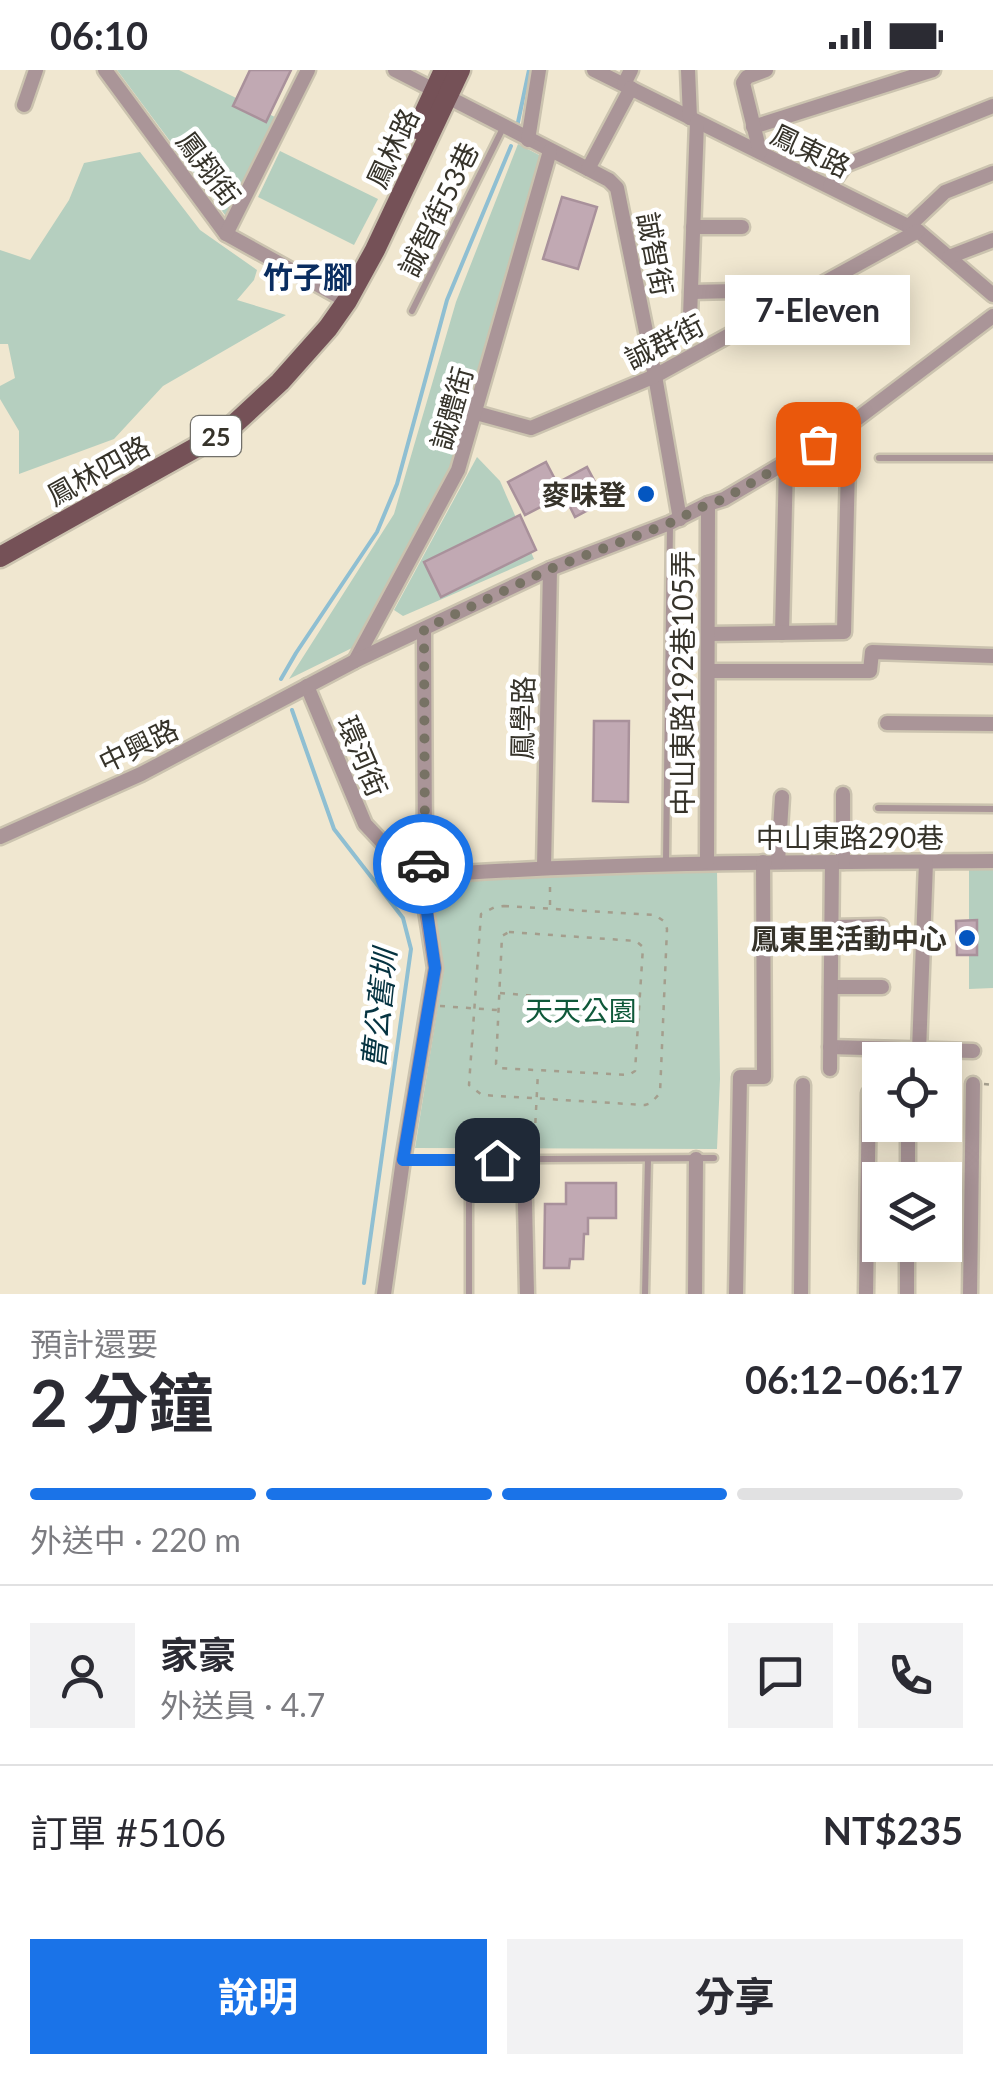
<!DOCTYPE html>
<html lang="zh-TW">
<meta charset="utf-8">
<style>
body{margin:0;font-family:Lato,"Noto Sans TC",sans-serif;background:#f2f2f3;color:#2b2b33;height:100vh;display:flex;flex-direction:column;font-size:38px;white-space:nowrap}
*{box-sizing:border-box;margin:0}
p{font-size:32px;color:#7c7c81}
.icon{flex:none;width:55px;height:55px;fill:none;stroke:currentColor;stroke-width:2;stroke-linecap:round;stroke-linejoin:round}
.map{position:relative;height:1224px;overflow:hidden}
.sheet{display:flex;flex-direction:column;background:#fff;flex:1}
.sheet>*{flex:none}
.tools{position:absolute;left:862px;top:972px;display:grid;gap:20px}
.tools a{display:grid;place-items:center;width:100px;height:100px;border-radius:0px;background:#fff;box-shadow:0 5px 25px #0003;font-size:50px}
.pin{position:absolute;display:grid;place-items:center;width:85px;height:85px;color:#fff;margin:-42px;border-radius:20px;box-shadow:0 5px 15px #0006}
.courier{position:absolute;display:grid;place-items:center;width:100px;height:100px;margin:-50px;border:8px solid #1a73e8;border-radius:50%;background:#fff;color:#222;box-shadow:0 2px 12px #0007}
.bubble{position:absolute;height:70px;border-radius:0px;background:#fff;box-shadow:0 5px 25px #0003;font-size:32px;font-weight:700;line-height:70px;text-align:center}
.overview em{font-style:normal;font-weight:700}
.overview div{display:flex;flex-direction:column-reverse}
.overview{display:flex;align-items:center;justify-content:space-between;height:170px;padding:0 30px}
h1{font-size:65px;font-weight:700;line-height:75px}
.bar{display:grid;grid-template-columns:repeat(4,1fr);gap:15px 10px;align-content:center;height:120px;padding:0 30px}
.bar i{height:12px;border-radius:8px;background:#e1e1e2}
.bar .selected{background:#1a73e8}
.bar p{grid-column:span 4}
.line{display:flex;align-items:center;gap:25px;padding:0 30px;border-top:2px solid #e1e1e2}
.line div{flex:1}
.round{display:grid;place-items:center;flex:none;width:105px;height:105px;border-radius:0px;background:#f2f2f3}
.action{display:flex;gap:20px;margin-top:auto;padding:20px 30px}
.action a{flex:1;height:115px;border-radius:0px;background:#1a73e8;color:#fff;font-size:40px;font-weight:700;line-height:115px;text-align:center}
.action a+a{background:#f2f2f3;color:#2b2b33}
.status{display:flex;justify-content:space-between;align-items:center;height:70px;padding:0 50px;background:#fff;direction:ltr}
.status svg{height:28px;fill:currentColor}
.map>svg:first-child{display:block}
.green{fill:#b5cfbf}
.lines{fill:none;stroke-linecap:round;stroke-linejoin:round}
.stream{stroke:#8fbfd2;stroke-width:4}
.building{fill:#c1a9b3;stroke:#a9919b;stroke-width:2.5}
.service-casing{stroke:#cbc3af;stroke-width:11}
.minor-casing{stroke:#cbc3af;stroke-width:19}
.primary-casing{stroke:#cbc3af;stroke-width:25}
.path{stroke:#a49e8d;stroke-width:2.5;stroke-dasharray:5 8;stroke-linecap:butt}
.service{stroke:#aa9598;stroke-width:6}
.minor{stroke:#aa9598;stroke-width:14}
.primary{stroke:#755157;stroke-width:20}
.done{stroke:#777264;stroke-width:10;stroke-dasharray:0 18}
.route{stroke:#1a73e8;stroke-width:12}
.poi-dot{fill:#0456c0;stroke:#fff;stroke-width:4}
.labels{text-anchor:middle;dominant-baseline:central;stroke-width:9;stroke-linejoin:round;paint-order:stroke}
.shield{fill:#fff;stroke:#72706a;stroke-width:2.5}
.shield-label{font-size:25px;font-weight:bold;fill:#36332a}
.street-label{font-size:28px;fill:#36332a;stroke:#fff}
.poi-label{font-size:28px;font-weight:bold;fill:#36332a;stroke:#fff;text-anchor:end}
.park-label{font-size:28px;fill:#0f593a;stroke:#fff}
.neighbourhood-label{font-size:30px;font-weight:bold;fill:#0a2d60;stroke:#fff}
.water-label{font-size:30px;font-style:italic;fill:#053341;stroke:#fff}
</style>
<div class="status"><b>06:10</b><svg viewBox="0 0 49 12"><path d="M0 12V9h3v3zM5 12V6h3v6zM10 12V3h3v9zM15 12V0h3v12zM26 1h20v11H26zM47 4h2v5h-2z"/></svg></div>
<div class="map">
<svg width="993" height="1224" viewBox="0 0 993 1224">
<rect width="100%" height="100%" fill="#f0e7d0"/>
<!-- green -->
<g class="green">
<polygon points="117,0 179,0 279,49 228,149"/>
<polygon points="518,74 541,86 452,397 354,577 289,609 394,444 456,232"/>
<polygon points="280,81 378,129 354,175 258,127"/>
<polygon points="140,82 200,160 257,200 254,210 237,230 286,245 163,316 114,369 19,404 19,361 0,329 0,316 15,308 8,274 0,274 0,180 30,190 69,130 84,93"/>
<polygon points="477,387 500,411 534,489 403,546 394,540"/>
<polygon points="969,798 993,798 993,918 969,919"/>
<polygon points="717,800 720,1009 717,1079 415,1078 444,898 432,827 440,812 566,803"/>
</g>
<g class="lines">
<!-- stream -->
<g class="stream">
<polyline points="517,57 529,0"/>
<polyline points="281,609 296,583 377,462 397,414 447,230 511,76"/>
<polyline points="292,640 334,759 403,848 411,879 364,1213"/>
</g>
</g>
<!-- building -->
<g class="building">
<polygon points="250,0 291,0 266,52 233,36"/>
<polygon points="562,127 597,137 578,199 543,189"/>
<polygon points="546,392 557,413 587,397 605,431 575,447 564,425 525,445 508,412"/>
<polygon points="520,445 536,480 441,527 424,492"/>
<polygon points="594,651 629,651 628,732 593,731"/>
<polygon points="977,850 977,885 957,885 956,851"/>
<polygon points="566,1113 616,1113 616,1148 588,1148 588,1164 584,1164 583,1189 570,1189 569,1198 544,1198 545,1134 566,1134"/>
</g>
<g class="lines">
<defs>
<g id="service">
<polyline points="412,241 503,58"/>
<polyline points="879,388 993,388"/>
<polyline points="878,738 993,739"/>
<polyline points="666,792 670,454"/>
<polyline points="406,1090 714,1088"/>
<polyline points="469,1090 469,1224"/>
<polyline points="645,1224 648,1089"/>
</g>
<g id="minor">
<polyline points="105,0 226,164 347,231"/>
<polyline points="395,0 588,99 609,110 617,118 655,306 680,449"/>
<polyline points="594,0 918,161 993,225"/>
<polyline points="688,0 690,48"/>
<polyline points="624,14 631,0"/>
<polyline points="24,35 36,0"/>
<polyline points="753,57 933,0"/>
<polyline points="528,70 539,0"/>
<polyline points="760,82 743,13 747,7 766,0"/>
<polyline points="588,99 631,18"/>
<polyline points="830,116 845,95 993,36"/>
<polyline points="909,156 945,122 993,103"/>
<polyline points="693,157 742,157"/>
<polyline points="226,164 308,0"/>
<polyline points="949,187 993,170"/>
<polyline points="691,222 736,221"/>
<polyline points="690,247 697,52"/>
<polyline points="476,343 531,358 655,306 918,161"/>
<path d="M424,559L425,790L417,806C610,792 800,792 993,791"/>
<polyline points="782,563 786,393"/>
<polyline points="708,564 844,562 849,355"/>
<polyline points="355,591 458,400 550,81"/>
<polyline points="708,601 870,601 872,582 993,586"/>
<polyline points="307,616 365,754 381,771 410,785 423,821 435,898 403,1090 384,1224"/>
<polyline points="887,653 993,654"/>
<polyline points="843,724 843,792"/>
<polyline points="0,767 141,704 355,591 550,499 670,453 708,434 724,429 849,355 993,246"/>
<polyline points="707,792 708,434"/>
<polyline points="778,792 782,727"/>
<polyline points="544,797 550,499"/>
<polyline points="832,857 881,856"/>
<polyline points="831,917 882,917"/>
<polyline points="830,977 973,981"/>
<polyline points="919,981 926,792"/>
<polyline points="830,999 832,792"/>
<polyline points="524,1089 527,1224"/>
<polyline points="908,1110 908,1055"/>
<polyline points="695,1224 696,1089"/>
<polyline points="736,1224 740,1007 764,1007 763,792"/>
<polyline points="801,1224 803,1015"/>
<polyline points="866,1224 869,1023"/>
<polyline points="907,1224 907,1175"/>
<polyline points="970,1224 973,1014"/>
</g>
<g id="primary">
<polyline points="417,59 444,0"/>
<polyline points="0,487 229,359 280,312 328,258 347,231 375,180 460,0"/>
</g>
</defs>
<!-- service casing -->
<use href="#service" class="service-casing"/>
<!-- minor casing -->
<use href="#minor" class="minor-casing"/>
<!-- primary casing -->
<use href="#primary" class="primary-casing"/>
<!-- path -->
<g class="path">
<polyline points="550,835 550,813"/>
<polygon points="504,836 655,845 665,852 667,859 660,1023 651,1033 645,1035 482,1025 469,1015 481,844 495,837"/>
<polygon points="509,862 636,871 643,877 635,1001 629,1005 498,998 496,994 502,866"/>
<polyline points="500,923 571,929 569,937 637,940"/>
<polyline points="440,936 497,940"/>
<polyline points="984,1014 993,1015"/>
<polyline points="534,1079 538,1002"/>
</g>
<!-- service -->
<use href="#service" class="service"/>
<!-- minor -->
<use href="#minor" class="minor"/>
<!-- primary -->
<use href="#primary" class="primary"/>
</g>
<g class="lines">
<!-- done -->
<polyline class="done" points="423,794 425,790 424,559 550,499 670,453 708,434 724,429 818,374"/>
<!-- route -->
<polyline class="route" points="423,794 418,806 424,821 435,898 403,1090 497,1090"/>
</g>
<!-- markers -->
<g class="poi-dot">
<circle cx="646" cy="424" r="10"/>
<circle cx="967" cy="868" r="10"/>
</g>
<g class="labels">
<!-- shield labels -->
<rect class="shield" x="191" y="346" width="50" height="40" rx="8"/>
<g class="shield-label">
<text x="216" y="366">25</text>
</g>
<!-- street labels -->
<g class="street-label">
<text transform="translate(392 78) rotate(-65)">鳳林路</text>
<text transform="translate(811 80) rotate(26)">鳳東路</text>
<text transform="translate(209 98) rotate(53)">鳳翔街</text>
<text transform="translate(438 139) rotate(-64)">誠智街53巷</text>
<text transform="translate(656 184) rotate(79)">誠智街</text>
<text transform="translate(664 271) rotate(-27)">誠群街</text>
<text transform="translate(451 338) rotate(-74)">誠體街</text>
<text transform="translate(98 400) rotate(-29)">鳳林四路</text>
<text transform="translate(682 613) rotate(-90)">中山東路192巷105弄</text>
<text transform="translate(522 648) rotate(-89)">鳳學路</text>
<text transform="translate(138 675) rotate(-26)">中興路</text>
<text transform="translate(363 686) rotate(67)">環河街</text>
<text x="850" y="767">中山東路290巷</text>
</g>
<!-- poi labels -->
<g class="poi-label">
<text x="626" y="424">麥味登</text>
<text x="947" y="868">鳳東里活動中心</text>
</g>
<!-- park labels -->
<g class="park-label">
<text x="581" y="940">天天公園</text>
</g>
<!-- neighbourhood labels -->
<g class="neighbourhood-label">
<text x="308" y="206">竹子腳</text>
</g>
<!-- water labels -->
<g class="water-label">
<text transform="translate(378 939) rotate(-84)">曹公舊圳</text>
</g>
</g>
</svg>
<div class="tools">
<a><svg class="icon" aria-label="locate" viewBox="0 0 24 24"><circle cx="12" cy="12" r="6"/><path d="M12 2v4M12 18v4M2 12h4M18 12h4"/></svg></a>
<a><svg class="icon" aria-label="layers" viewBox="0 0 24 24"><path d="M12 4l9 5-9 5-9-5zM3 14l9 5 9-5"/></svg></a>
</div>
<div class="pin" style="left:818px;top:374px;background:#ea580c"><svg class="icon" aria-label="bag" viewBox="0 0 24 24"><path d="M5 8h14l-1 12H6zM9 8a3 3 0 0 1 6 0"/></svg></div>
<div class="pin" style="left:497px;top:1090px;background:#1f2937"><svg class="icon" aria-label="home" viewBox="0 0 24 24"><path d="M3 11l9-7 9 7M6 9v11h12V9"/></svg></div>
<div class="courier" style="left:423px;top:794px"><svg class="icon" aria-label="car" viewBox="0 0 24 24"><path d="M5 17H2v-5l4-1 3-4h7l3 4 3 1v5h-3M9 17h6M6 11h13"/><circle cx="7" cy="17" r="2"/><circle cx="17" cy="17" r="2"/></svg></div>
<div class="bubble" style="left:725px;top:205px;width:185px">7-Eleven</div>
</div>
<section class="sheet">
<div class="overview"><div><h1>2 分鐘</h1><p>預計還要</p></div><em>06:12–06:17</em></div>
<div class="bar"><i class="selected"></i><i class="selected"></i><i class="selected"></i><i></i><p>外送中 · 220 m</p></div>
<div class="line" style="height:180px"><a class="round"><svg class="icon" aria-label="person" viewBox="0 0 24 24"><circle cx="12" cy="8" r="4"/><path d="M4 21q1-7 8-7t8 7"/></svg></a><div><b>家豪</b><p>外送員 · 4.7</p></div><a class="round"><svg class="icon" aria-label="chat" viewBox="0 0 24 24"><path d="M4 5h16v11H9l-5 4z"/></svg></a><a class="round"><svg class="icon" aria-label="phone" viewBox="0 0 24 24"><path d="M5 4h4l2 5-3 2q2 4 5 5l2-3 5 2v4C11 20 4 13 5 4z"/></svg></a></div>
<div class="line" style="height:130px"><div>訂單 #5106</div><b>NT$235</b></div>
<div class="action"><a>說明</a><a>分享</a></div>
</section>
